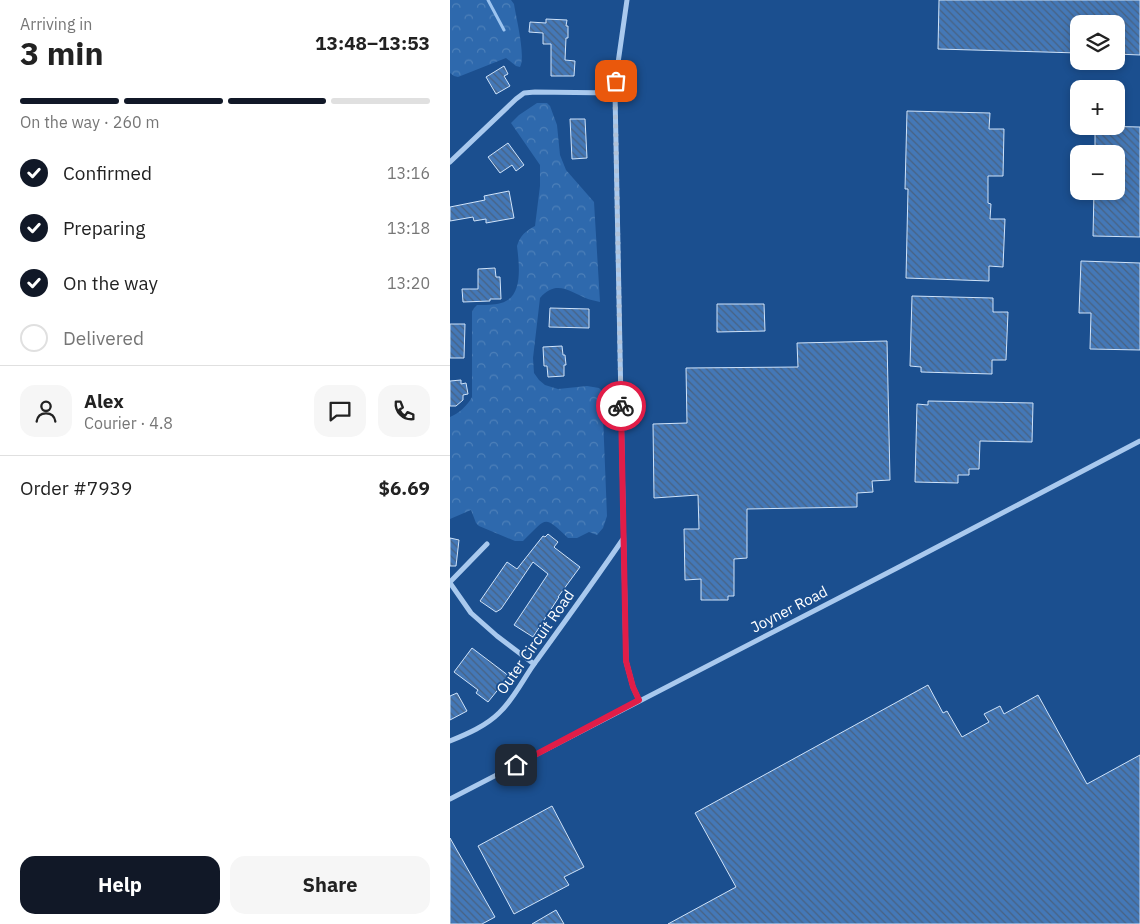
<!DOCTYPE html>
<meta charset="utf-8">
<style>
body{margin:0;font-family:"IBM Plex Sans",sans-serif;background:#f6f6f6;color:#222;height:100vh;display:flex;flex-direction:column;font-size:19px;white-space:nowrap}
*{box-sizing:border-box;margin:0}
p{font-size:16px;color:#767676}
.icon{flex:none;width:28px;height:28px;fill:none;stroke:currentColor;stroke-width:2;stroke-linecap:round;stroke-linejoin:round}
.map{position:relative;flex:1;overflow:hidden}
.side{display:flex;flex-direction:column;background:#fff;width:450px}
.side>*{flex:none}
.controls{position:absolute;left:620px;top:15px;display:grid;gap:10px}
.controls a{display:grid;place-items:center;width:55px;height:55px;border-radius:10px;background:#fff;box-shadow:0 2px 8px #0003;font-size:25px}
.pin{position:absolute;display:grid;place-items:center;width:42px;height:42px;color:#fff;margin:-21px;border-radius:10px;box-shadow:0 2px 8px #0006}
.courier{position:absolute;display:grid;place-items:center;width:50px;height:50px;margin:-25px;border:4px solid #e11d48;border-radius:50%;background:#fff;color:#222;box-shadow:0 1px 6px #0007}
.summary em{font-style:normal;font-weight:700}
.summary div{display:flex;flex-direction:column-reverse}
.summary{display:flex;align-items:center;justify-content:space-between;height:85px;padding:0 20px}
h1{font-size:32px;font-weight:700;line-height:38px}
.bar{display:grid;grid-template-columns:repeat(4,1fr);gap:8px 5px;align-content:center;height:60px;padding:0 20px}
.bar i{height:6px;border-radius:4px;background:#e0e0e0}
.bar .selected{background:#111827}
.bar p{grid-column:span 4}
.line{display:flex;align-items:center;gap:12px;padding:0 20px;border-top:1px solid #e0e0e0}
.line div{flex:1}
.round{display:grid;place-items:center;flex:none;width:52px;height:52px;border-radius:15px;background:#f6f6f6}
ol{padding:0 20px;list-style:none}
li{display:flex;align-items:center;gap:15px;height:55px}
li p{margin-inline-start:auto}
li .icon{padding:5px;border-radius:50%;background:#111827;color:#fff;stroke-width:4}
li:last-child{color:#767676}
li i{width:28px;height:28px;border:2px solid #e0e0e0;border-radius:50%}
.button{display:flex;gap:10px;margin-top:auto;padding:10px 20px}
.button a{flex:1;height:58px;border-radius:15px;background:#111827;color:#fff;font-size:20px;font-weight:700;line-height:58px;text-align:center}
.button a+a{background:#f6f6f6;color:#222}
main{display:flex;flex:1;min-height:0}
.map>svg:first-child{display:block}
.forest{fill:url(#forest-crowns)}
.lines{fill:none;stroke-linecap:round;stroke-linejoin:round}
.stream{stroke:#9cc4f0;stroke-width:3}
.building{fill:url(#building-back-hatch);stroke:#cfe3fa}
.street{stroke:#a9c9ee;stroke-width:5}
.done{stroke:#afc1d8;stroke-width:5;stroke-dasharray:0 9}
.route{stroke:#e11d48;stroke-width:6}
.labels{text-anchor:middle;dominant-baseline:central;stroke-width:4;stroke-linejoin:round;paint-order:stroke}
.street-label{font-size:15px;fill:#fff;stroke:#1b4f8f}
</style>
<main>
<section class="side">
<div class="summary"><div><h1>3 min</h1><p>Arriving in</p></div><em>13:48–13:53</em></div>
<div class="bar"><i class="selected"></i><i class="selected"></i><i class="selected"></i><i></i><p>On the way · 260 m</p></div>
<ol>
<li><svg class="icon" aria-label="check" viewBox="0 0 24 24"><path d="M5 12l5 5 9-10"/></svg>Confirmed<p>13:16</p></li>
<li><svg class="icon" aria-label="check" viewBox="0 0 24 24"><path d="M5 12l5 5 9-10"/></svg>Preparing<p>13:18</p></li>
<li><svg class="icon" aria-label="check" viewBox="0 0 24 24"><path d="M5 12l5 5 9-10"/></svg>On the way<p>13:20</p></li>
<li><i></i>Delivered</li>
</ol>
<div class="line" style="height:90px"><a class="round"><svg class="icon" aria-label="person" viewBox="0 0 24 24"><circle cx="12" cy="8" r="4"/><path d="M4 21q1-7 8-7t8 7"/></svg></a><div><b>Alex</b><p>Courier · 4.8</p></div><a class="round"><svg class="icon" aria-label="chat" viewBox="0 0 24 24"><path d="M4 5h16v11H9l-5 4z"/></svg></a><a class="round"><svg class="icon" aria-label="phone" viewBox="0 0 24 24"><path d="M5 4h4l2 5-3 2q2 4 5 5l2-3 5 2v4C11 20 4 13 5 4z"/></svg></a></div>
<div class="line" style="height:65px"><div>Order #7939</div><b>$6.69</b></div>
<div class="button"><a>Help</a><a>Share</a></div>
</section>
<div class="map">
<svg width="690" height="924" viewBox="0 0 690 924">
<defs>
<pattern id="forest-crowns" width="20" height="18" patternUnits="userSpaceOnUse" patternTransform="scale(1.25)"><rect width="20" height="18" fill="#2e69ad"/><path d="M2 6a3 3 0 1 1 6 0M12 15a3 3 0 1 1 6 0" fill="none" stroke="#4d80b9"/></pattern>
<pattern id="building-back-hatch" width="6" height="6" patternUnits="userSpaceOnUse" patternTransform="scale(1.25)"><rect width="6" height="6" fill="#4478b7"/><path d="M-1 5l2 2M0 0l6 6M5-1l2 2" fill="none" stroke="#486282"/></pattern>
</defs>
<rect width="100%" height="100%" fill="#1b4f8f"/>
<!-- forest -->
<g class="forest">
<path d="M0,0H61L64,4C66,17 76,57 70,67L66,66L56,58L8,77L4,76L0,73Z"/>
<path d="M87,103H97L100,106L107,125L110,155L116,170L144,202L150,302C146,301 141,300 138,299C119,292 107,279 90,298L83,358L84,373L89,380L95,385L108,389L137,386L149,388L152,391L157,516L153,528L147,535L139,532L127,538H118C93,514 97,518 73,541H65L29,526L26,523L21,510L0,519V417C8,414 18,405 22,397V312L24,308L27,305C34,305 44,305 51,303C74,297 69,264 67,246C70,235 76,231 85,226L90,186V165L61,123L69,115Z"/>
</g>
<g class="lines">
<!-- stream -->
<polyline class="stream" points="38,0 54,30"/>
</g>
<!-- building -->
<g class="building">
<polygon points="489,0 690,0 690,55 666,54 666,24 629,24 629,53 488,49"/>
<polygon points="96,19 117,20 116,26 118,26 118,38 116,38 115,60 125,61 124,76 101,76 101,44 93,44 93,33 79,32 80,22 96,23"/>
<polygon points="54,66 58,74 54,76 60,86 46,94 36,77"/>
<polygon points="457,111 540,113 539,129 554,129 553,176 538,176 538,203 541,204 540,219 555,219 553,267 539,266 539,281 456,278 458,189 455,189"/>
<polygon points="120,119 135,119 137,158 122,159"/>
<polygon points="645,126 690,127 690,237 643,236 644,191 666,191 666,154 645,154"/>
<polygon points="58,143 74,165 66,171 62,165 50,173 38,157"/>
<polygon points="59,191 64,218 36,223 36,219 24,221 23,217 0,221 0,207 35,200 34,196"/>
<polygon points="631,261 690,263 690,350 640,349 641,313 629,313"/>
<polygon points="45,268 46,277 50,277 51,299 40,299 40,301 13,302 12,289 28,289 28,269"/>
<polygon points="462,296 543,298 543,312 558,312 556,360 542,360 542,374 471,372 471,367 460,366"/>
<polygon points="267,304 314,304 315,331 267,332"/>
<polygon points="100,308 139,309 139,328 99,327"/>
<polygon points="0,324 15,324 14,358 0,358"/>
<polygon points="437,341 440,480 422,481 423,492 407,493 407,507 297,509 297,558 284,559 284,596 278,596 278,600 251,600 251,579 235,580 234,529 249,529 248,495 204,498 203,424 237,423 236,368 348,367 347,343"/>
<polygon points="112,346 113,355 115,355 116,365 114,365 114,376 98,377 97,366 94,366 93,347"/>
<polygon points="11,380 11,384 16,383 18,394 13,395 13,400 6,406 0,406 0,381"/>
<polygon points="478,401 583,403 582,442 530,441 529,469 519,469 519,475 508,475 508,483 465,482 467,404 478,405"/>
<polygon points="98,534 108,542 104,547 105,548 130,567 108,597 109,597 83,637 64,625 98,574 83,562 51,609 46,612 30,601 57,562 67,569 93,536 95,537"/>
<polygon points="0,538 9,540 6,566 0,566"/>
<polygon points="22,648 59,676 38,702 26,693 28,690 4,672"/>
<polygon points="478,685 493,713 497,711 512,737 539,722 534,714 550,706 554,714 588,695 637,784 690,755 690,924 218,924 286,887 245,813"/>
<polygon points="7,693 17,711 0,720 0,696"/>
<polygon points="102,806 134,867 114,877 119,885 64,914 28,846"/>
<polygon points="0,838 45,917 32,924 0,924"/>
<polygon points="106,910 114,924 82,924"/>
</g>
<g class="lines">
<!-- street -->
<g class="street">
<polyline points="177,0 168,63 165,93 176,661 183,687 189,700"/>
<polyline points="0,162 66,99 74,93 85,92 165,93"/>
<polyline points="0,582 37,544"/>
<polyline points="0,583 21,613 47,636 84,664"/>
<path d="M0,741C17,734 36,726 49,713C65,698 74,677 87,660C116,620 145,580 173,539"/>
<polyline points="0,799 447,568 690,441"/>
</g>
</g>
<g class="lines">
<!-- done -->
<polyline class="done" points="166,81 165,93 171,406"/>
<!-- route -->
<polyline class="route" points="66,765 189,700 183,687 176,661 171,406"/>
</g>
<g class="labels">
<!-- street labels -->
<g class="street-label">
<text transform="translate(339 609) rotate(-27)">Joyner Road</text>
<text transform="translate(85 642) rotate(-55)">Outer Circuit Road</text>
</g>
</g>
</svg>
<div class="controls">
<a><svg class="icon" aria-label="layers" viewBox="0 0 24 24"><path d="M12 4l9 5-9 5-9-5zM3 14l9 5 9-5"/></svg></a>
<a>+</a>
<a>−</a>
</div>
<div class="pin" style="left:166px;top:81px;background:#ea580c"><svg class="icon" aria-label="bag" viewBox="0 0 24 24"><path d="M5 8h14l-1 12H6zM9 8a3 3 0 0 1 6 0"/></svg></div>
<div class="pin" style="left:66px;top:765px;background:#1f2937"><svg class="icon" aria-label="home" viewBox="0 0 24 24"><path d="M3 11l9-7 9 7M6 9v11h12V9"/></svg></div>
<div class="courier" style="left:171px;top:406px"><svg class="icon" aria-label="bike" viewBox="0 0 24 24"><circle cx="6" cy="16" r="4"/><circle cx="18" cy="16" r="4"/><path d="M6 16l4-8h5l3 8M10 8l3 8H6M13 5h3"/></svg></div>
</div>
</main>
